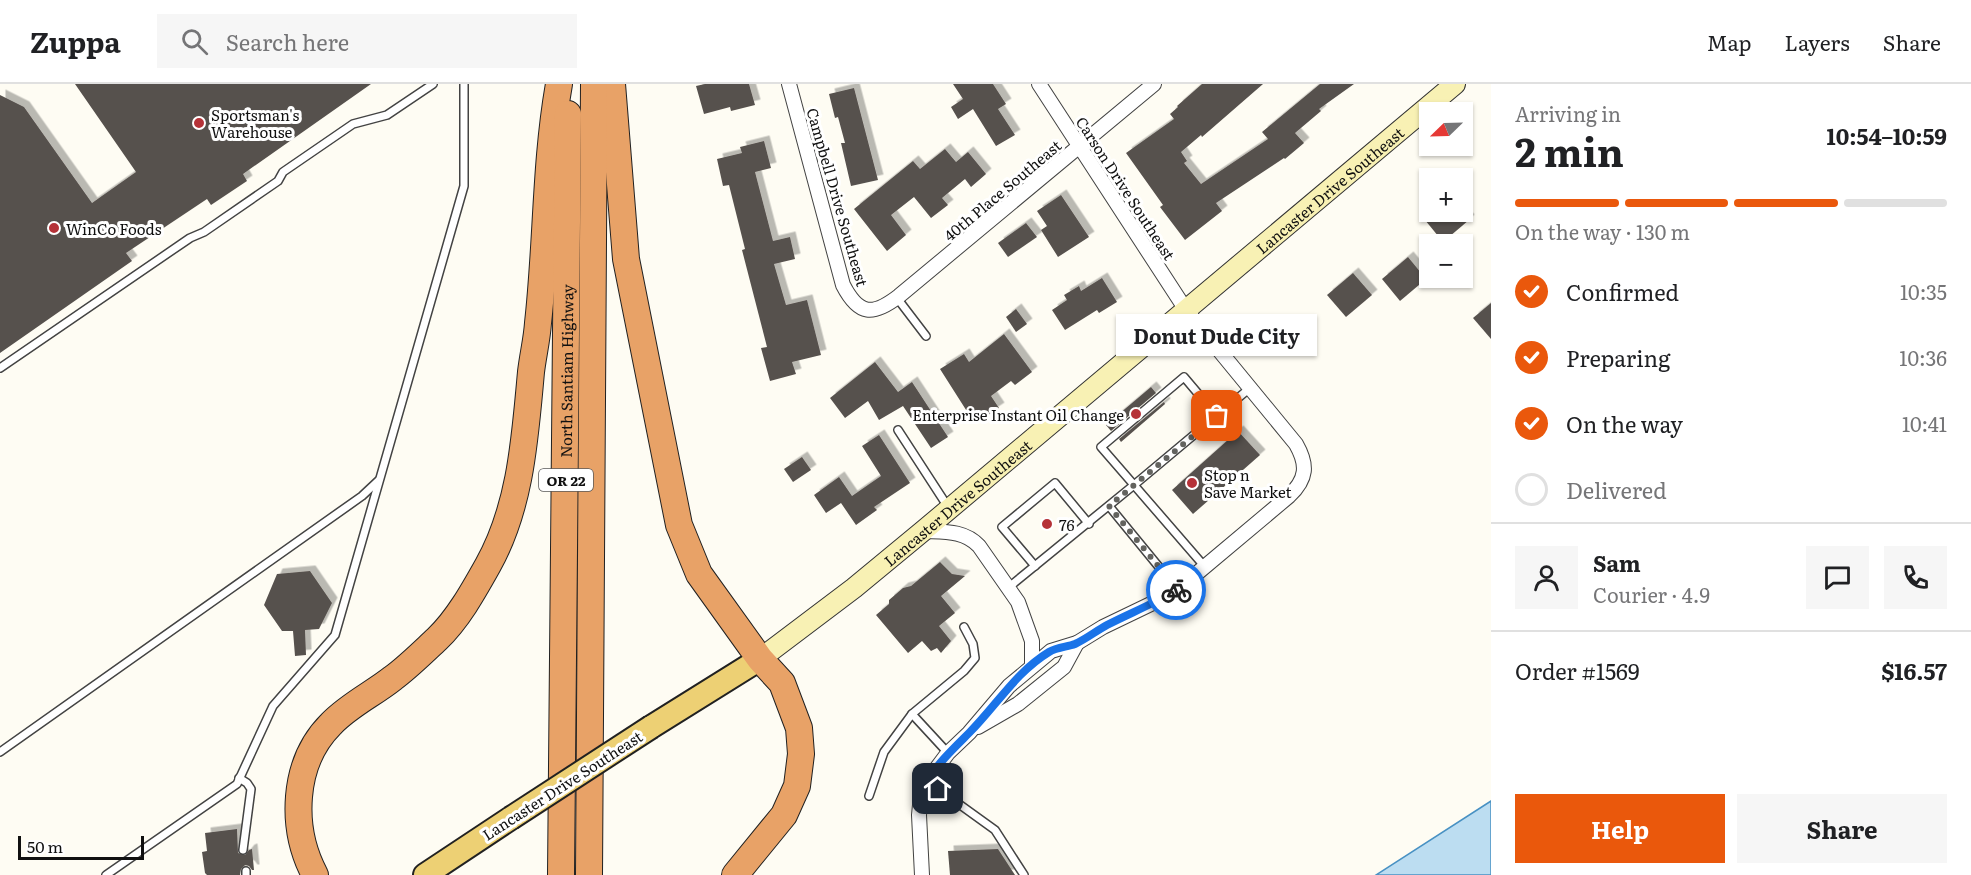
<!DOCTYPE html>
<meta charset="utf-8">
<style>
body{margin:0;font-family:Literata,serif;background:#f6f6f6;color:#202124;height:100vh;display:flex;flex-direction:column;font-size:22px;white-space:nowrap}
*{box-sizing:border-box;margin:0}
p{font-size:20px;color:#757577}
.icon{flex:none;width:33px;height:33px;fill:none;stroke:currentColor;stroke-width:2;stroke-linecap:round;stroke-linejoin:round}
.map{position:relative;flex:1;overflow:hidden}
.sheet{display:flex;flex-direction:column;background:#fff;width:480px}
.sheet>*{flex:none}
.needle{width:39px;rotate:247deg}
.tools{position:absolute;left:1419px;top:18px;display:grid;gap:12px}
.tools a{display:grid;place-items:center;width:54px;height:54px;border-radius:0px;background:#fff;box-shadow:0 2px 4px #0004;font-size:30px}
.scale{position:absolute;left:18px;bottom:15px;width:126px;box-sizing:border-box;padding-left:6px;border:3px solid #101010;border-top:0;font-size:16px;line-height:21px;white-space:nowrap;color:#101010;-webkit-text-stroke:4px #fff;paint-order:stroke}
.pin{position:absolute;display:grid;place-items:center;width:51px;height:51px;color:#fff;margin:-26px;border-radius:12px;box-shadow:0 3px 9px #0006}
.courier{position:absolute;display:grid;place-items:center;width:60px;height:60px;margin:-30px;border:4px solid #1a73e8;border-radius:50%;background:#fff;color:#222;box-shadow:0 2px 8px #0007}
.bubble{position:absolute;height:42px;border-radius:0px;background:#fff;box-shadow:0 2px 4px #0004;font-size:20px;font-weight:700;line-height:42px;text-align:center}
.headline em{font-style:normal;font-weight:700}
.headline div{display:flex;flex-direction:column-reverse}
.headline{display:flex;align-items:center;justify-content:space-between;height:102px;padding:0 24px}
h1{font-size:39px;font-weight:700;line-height:45px}
.bar{display:grid;grid-template-columns:repeat(4,1fr);gap:9px 6px;align-content:center;height:72px;padding:0 24px}
.bar i{height:8px;border-radius:4px;background:#e0e0e0}
.bar .on{background:#ea580c}
.bar p{grid-column:span 4}
.line{display:flex;align-items:center;gap:15px;padding:0 24px;border-top:2px solid #e0e0e0}
.line div{flex:1}
.round{display:grid;place-items:center;flex:none;width:63px;height:63px;border-radius:0px;background:#f6f6f6}
ol{padding:0 24px;list-style:none}
li{display:flex;align-items:center;gap:18px;height:66px}
li p{margin-inline-start:auto}
li .icon{padding:6px;border-radius:50%;background:#ea580c;color:#fff;stroke-width:4}
li:last-child{color:#757577}
li i{width:33px;height:33px;border:3px solid #e0e0e0;border-radius:50%}
.action{display:flex;gap:12px;margin-top:auto;padding:12px 24px}
.action a{flex:1;height:69px;border-radius:0px;background:#ea580c;color:#fff;font-size:24px;font-weight:700;line-height:69px;text-align:center}
.action a+a{background:#f6f6f6;color:#202124}
header{display:flex;align-items:center;gap:36px;box-sizing:border-box;height:84px;padding:0 30px;background:#fff;border-bottom:2px solid #e0e0e0}
header strong{font-size:28px}
nav{display:flex;gap:33px;margin-inline-start:auto;font-size:21px}
.search{width:420px;height:54px;background:#f6f6f6;display:flex;align-items:center;gap:15px;box-sizing:border-box;padding:0 21px;border-radius:0px;color:#757577;font-size:22px}
main{display:flex;flex:1;min-height:0}
.map>svg:first-child{display:block}
.water{fill:#bcddf1;stroke:#4891c3;stroke-width:1.5}
.building{fill:#57514d;filter:url(#shadow)}
.lines{fill:none;stroke-linecap:round;stroke-linejoin:round}
.service-casing{stroke:#434343;stroke-width:10}
.minor-casing{stroke:#434343;stroke-width:16}
.secondary-casing{stroke:#323232;stroke-width:22}
.primary-casing{stroke:#212121;stroke-width:26}
.motorway-casing{stroke:#212121;stroke-width:28}
.service{stroke:#fff;stroke-width:7}
.minor{stroke:#fff;stroke-width:14}
.secondary{stroke:#f8f1b4;stroke-width:20}
.primary{stroke:#edd074;stroke-width:22}
.motorway{stroke:#e8a267;stroke-width:26}
.primary-bridge-casing{stroke:#212121;stroke-width:26;stroke-linecap:butt}
.primary-bridge{stroke:#edd074;stroke-width:22}
.done{stroke:#63635f;stroke-width:6;stroke-dasharray:0 10.8}
.route{stroke:#1a73e8;stroke-width:8}
.poi-dot{fill:#b53238;stroke:#fff;stroke-width:2}
.labels{text-anchor:middle;dominant-baseline:central;stroke-width:6;stroke-linejoin:round;paint-order:stroke}
.shield{fill:#fff;stroke:#585858;stroke-width:1.5}
.shield-label{font-size:14px;font-weight:bold;fill:#101010}
.poi-label{font-size:15px;fill:#101010;stroke:#fff;text-anchor:start}
.street-label{font-size:15px;fill:#101010;stroke:#fff}
</style>
<header>
<strong>Zuppa</strong>
<div class="search"><svg class="icon" aria-label="search" viewBox="0 0 24 24"><circle cx="10" cy="10" r="6"/><path d="M15 15l6 6"/></svg>Search here</div>
<nav><a>Map</a><a>Layers</a><a>Share</a></nav>
</header>
<main>
<div class="map">
<svg width="1491" height="791" viewBox="0 0 1491 791">
<defs>
<filter id="shadow"><feDropShadow dx="5.5" dy="-5.5" stdDeviation="0" flood-color="#0004"/></filter>
</defs>
<rect width="100%" height="100%" fill="#fefcf3"/>
<!-- water -->
<polygon class="water" points="1491,717 1491,791 1376,791"/>
<!-- building -->
<g class="building">
<polygon points="75,0 371,0 243,90 247,97 211,121 207,115 126,169 132,177 0,269 0,11 24,23 92,119 136,88"/>
<polygon points="705,0 749,0 755,21 731,27 730,23 704,30 696,2"/>
<polygon points="953,0 993,0 1006,20 998,25 1015,51 996,62 973,25 958,35 951,23 963,15"/>
<polygon points="1202,0 1263,0 1202,53 1201,51 1181,68 1187,77 1184,79 1201,100 1268,55 1262,48 1320,0 1354,0 1319,25 1321,27 1295,49 1304,59 1285,75 1284,74 1216,119 1222,127 1185,156 1160,123 1163,121 1126,69 1174,35 1170,30 1178,23 1177,22"/>
<polygon points="854,4 878,96 851,102 841,59 845,59 838,33 835,34 829,10"/>
<polygon points="764,57 771,84 755,88 773,157 790,153 795,175 774,180 781,204 786,221 807,216 821,271 792,278 796,290 770,297 761,264 767,263 742,166 745,165 729,101 723,102 717,75 742,69 740,63"/>
<polygon points="945,65 956,78 968,68 986,90 971,103 965,95 942,114 948,121 931,134 914,113 891,131 906,151 887,167 854,125 913,77 920,85"/>
<polygon points="1061,111 1089,153 1058,173 1041,146 1047,142 1037,127"/>
<polygon points="1435,128 1462,128 1469,136 1443,158 1425,136"/>
<polygon points="1026,139 1037,153 1008,173 998,159"/>
<polygon points="1408,173 1426,195 1400,217 1382,195"/>
<polygon points="1353,189 1372,211 1346,233 1327,211"/>
<polygon points="1102,194 1117,218 1099,229 1097,226 1065,246 1052,226 1067,216 1064,211 1079,202 1081,207"/>
<polygon points="1491,219 1491,255 1473,234"/>
<polygon points="1016,225 1027,240 1016,248 1006,233"/>
<polygon points="1004,250 1032,288 1015,301 1011,297 991,312 999,324 975,340 940,285 964,270 969,278"/>
<polygon points="875,278 898,308 912,298 948,353 931,364 903,322 879,336 868,317 845,334 830,314"/>
<polygon points="1151,303 1156,309 1111,347 1106,341"/>
<polygon points="1164,318 1165,320 1121,358 1119,355"/>
<polygon points="1238,347 1260,371 1193,430 1172,406"/>
<polygon points="879,351 910,399 874,423 877,426 856,441 841,419 826,429 814,411 839,393 852,412 881,392 862,362"/>
<polygon points="802,373 811,386 793,398 784,385"/>
<polygon points="940,478 952,490 965,492 941,512 955,529 939,542 951,557 941,569 937,564 931,567 922,557 908,569 876,531 889,520 889,516 903,504 911,502"/>
<polygon points="310,487 332,519 319,545 305,546 306,571 295,572 293,547 282,547 264,521 277,490"/>
<polygon points="237,745 238,769 245,771 249,766 252,765 254,786 252,786 249,782 245,781 241,785 240,791 207,791 205,789 202,768 207,767 205,749"/>
<polygon points="998,765 1015,791 950,791 948,767"/>
</g>
<g class="lines">
<defs>
<g id="service">
<polyline points="897,214 926,252"/>
<polyline points="0,284 190,154 204,148 278,97 283,88 353,40 387,31 433,0"/>
<polyline points="898,346 948,423"/>
<polyline points="1109,422 1177,505"/>
<polyline points="1035,482 1002,443 1055,399 1089,440"/>
<polyline points="1205,483 1134,401 1250,304"/>
<polyline points="1009,503 1134,401 1101,363 1184,293 1217,332"/>
<polyline points="912,630 948,669"/>
<polyline points="0,668 362,412 378,397"/>
<polyline points="239,694 247,699 251,705 243,766"/>
<polyline points="927,697 995,746 1024,791"/>
<polyline points="869,712 884,668 912,630 964,587 975,574 973,560 964,543"/>
<polyline points="246,787 246,791"/>
<polyline points="106,791 237,700 273,622 335,551 464,102 464,0"/>
</g>
<g id="minor">
<path d="M789,0L843,201C859,232 873,232 899,212L1154,0"/>
<path d="M923,447C944,448 964,446 979,462L1018,518L1032,557V581"/>
<polyline points="978,643 1018,620 1064,583 1077,559"/>
<path d="M922,791L919,731L921,711L927,697L948,669L969,649L1009,602L1051,567L1077,559L1103,543L1157,517L1177,506L1289,412C1307,395 1308,381 1296,360L1186,226L1039,0"/>
</g>
<g id="secondary">
<path id="s1" d="M760,575L854,504L923,447L1455,0"/>
</g>
<g id="primary">
<polyline points="651,643 760,575"/>
<polyline points="425,791 511,734"/>
</g>
<g id="motorway">
<polyline points="612,0 626,175 679,441 699,490 760,575 782,599 799,644 801,670 797,702 784,731 735,791"/>
<path d="M315,791C290,744 292,679 331,640C349,621 373,610 393,594C408,583 423,568 437,555C458,535 474,506 488,481C521,422 525,353 531,288C533,271 537,255 538,239C547,159 545,79 559,0"/>
<path id="s2" d="M561,791L568,30"/>
<polyline points="589,791 594,0"/>
</g>
</defs>
<!-- service casing -->
<use href="#service" class="service-casing"/>
<!-- minor casing -->
<use href="#minor" class="minor-casing"/>
<!-- secondary casing -->
<use href="#secondary" class="secondary-casing"/>
<!-- primary casing -->
<use href="#primary" class="primary-casing"/>
<!-- motorway casing -->
<use href="#motorway" class="motorway-casing"/>
<!-- service -->
<use href="#service" class="service"/>
<!-- minor -->
<use href="#minor" class="minor"/>
<!-- secondary -->
<use href="#secondary" class="secondary"/>
<!-- primary -->
<use href="#primary" class="primary"/>
<!-- motorway -->
<use href="#motorway" class="motorway"/>
<defs>
<polyline id="primary-bridge" points="511,734 651,643"/>
</defs>
<!-- primary-bridge casing -->
<use href="#primary-bridge" class="primary-bridge-casing"/>
<!-- primary-bridge -->
<use href="#primary-bridge" class="primary-bridge"/>
</g>
<g class="lines">
<!-- done -->
<polyline class="done" points="1176,506 1177,505 1109,422 1217,332"/>
<!-- route -->
<path class="route" d="M938,705L927,697C939,678 953,665 969,649C996,622 1016,588 1049,568C1057,563 1067,563 1075,560C1086,555 1096,547 1107,541C1130,529 1154,520 1176,506"/>
</g>
<!-- markers -->
<g class="poi-dot">
<circle cx="199" cy="39" r="6"/>
<circle cx="54" cy="144" r="6"/>
<circle cx="1136" cy="330" r="6"/>
<circle cx="1192" cy="399" r="6"/>
<circle cx="1047" cy="440" r="6"/>
</g>
<g class="labels">
<!-- shield labels -->
<rect class="shield" x="539" y="385" width="54" height="22" rx="4.5"/>
<g class="shield-label">
<text x="566" y="396">OR 22</text>
</g>
<!-- poi labels -->
<g class="poi-label">
<text x="211" y="30">Sportsman's<tspan x="211" dy="17">Warehouse</tspan></text>
<text x="66" y="144">WinCo Foods</text>
<text x="1124" y="330" text-anchor="end">Enterprise Instant Oil Change</text>
<text x="1204" y="390">Stop n<tspan x="1204" dy="17">Save Market</tspan></text>
<text x="1059" y="440">76</text>
</g>
<!-- street labels -->
<g class="street-label">
<text transform="translate(1126 104) rotate(57)">Carson Drive Southeast</text>
<text transform="translate(1002 106) rotate(-40)">40th Place Southeast</text>
<text stroke="none"><textPath href="#s1" startOffset="738">Lancaster Drive Southeast</textPath></text>
<text transform="translate(838 113) rotate(74)">Campbell Drive Southeast</text>
<text stroke="none"><textPath href="#s2" startOffset="504">North Santiam Highway</textPath></text>
<text stroke="none"><textPath href="#s1" startOffset="252">Lancaster Drive Southeast</textPath></text>
<text transform="translate(562 701) rotate(-33)">Lancaster Drive Southeast</text>
</g>
</g>
</svg>
<div class="tools">
<a><svg class="needle" viewBox="-14 -14 28 28"><path d="M0-13l5 13h-10z" fill="#e53935"/><path d="M0 13l5-13h-10z" fill="#757577"/></svg></a>
<a>+</a>
<a>−</a>
</div>
<div class="scale">50 m</div>
<div class="pin" style="left:1217px;top:332px;background:#ea580c"><svg class="icon" aria-label="bag" viewBox="0 0 24 24"><path d="M5 8h14l-1 12H6zM9 8a3 3 0 0 1 6 0"/></svg></div>
<div class="pin" style="left:938px;top:705px;background:#1f2937"><svg class="icon" aria-label="home" viewBox="0 0 24 24"><path d="M3 11l9-7 9 7M6 9v11h12V9"/></svg></div>
<div class="courier" style="left:1176px;top:506px"><svg class="icon" aria-label="bike" viewBox="0 0 24 24"><circle cx="6" cy="16" r="4"/><circle cx="18" cy="16" r="4"/><path d="M6 16l4-8h5l3 8M10 8l3 8H6M13 5h3"/></svg></div>
<div class="bubble" style="left:1116px;top:230px;width:201px">Donut Dude City</div>
</div>
<section class="sheet">
<div class="headline"><div><h1>2 min</h1><p>Arriving in</p></div><em>10:54–10:59</em></div>
<div class="bar"><i class="on"></i><i class="on"></i><i class="on"></i><i></i><p>On the way · 130 m</p></div>
<ol>
<li><svg class="icon" aria-label="check" viewBox="0 0 24 24"><path d="M5 12l5 5 9-10"/></svg>Confirmed<p>10:35</p></li>
<li><svg class="icon" aria-label="check" viewBox="0 0 24 24"><path d="M5 12l5 5 9-10"/></svg>Preparing<p>10:36</p></li>
<li><svg class="icon" aria-label="check" viewBox="0 0 24 24"><path d="M5 12l5 5 9-10"/></svg>On the way<p>10:41</p></li>
<li><i></i>Delivered</li>
</ol>
<div class="line" style="height:108px"><a class="round"><svg class="icon" aria-label="person" viewBox="0 0 24 24"><circle cx="12" cy="8" r="4"/><path d="M4 21q1-7 8-7t8 7"/></svg></a><div><b>Sam</b><p>Courier · 4.9</p></div><a class="round"><svg class="icon" aria-label="chat" viewBox="0 0 24 24"><path d="M4 5h16v11H9l-5 4z"/></svg></a><a class="round"><svg class="icon" aria-label="phone" viewBox="0 0 24 24"><path d="M5 4h4l2 5-3 2q2 4 5 5l2-3 5 2v4C11 20 4 13 5 4z"/></svg></a></div>
<div class="line" style="height:78px"><div>Order #1569</div><b>$16.57</b></div>
<div class="action"><a>Help</a><a>Share</a></div>
</section>
</main>
